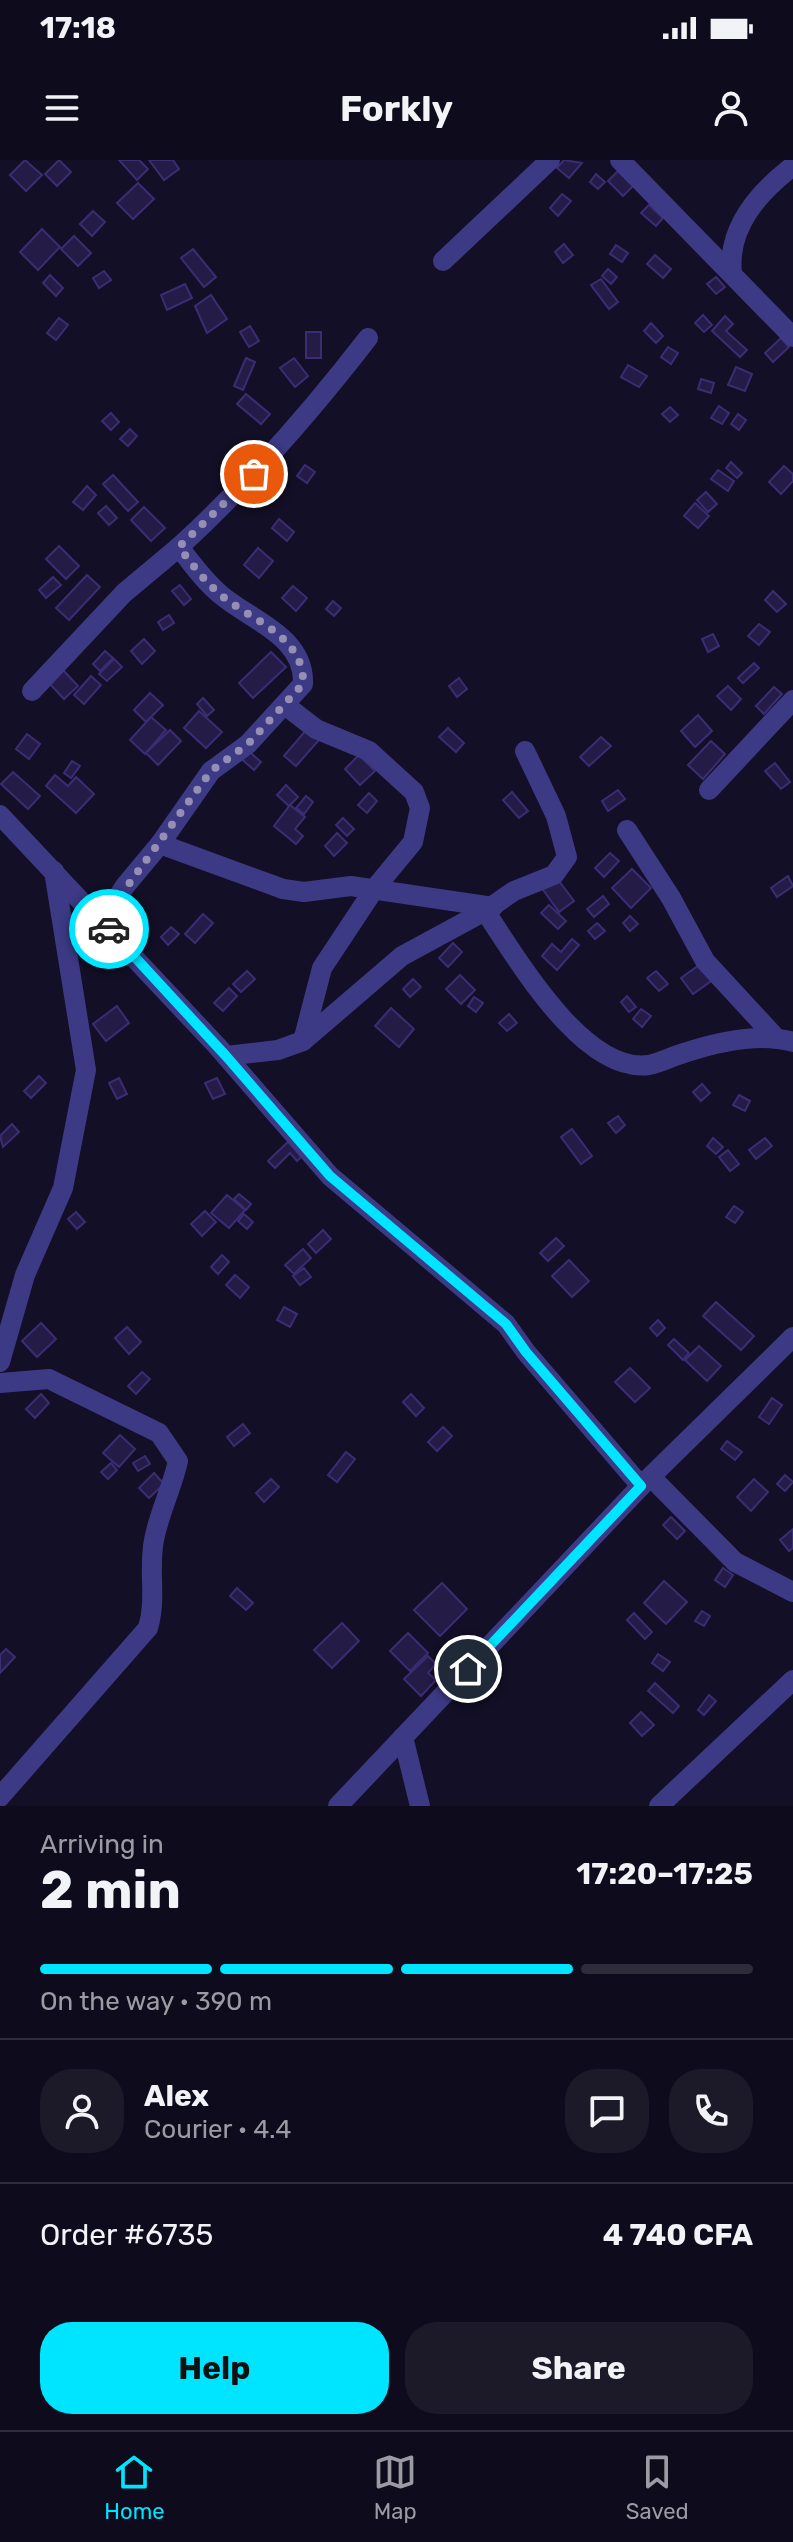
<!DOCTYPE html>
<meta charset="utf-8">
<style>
body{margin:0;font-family:Rubik,sans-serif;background:#1c1929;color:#f1f3f6;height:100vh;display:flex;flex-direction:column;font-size:30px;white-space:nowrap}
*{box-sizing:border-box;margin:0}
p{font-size:26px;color:#9b9ba3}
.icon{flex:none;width:44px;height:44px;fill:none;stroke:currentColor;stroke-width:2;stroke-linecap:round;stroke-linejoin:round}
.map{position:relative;height:1646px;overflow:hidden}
.details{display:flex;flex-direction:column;background:#0e0b1c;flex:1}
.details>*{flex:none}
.pin{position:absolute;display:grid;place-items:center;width:68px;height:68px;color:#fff;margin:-34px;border:4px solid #fff;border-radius:50%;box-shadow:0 2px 8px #0007}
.courier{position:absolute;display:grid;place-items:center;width:80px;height:80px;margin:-40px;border:6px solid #00e5ff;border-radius:50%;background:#fff;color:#222;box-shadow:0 2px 10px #0007}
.summary em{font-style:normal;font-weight:700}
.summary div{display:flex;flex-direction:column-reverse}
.summary{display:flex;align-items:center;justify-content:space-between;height:136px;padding:0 40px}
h1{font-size:52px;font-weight:700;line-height:60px}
.bar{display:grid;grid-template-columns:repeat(4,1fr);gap:12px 8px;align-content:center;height:96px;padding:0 40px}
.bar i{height:10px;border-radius:6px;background:#2e2b3b}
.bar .current{background:#00e5ff}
.bar p{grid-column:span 4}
.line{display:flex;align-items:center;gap:20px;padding:0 40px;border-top:2px solid #2e2b3b}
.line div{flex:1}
.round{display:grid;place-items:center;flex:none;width:84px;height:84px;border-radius:32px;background:#1c1929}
.primary-button{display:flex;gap:16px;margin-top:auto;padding:16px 40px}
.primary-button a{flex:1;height:92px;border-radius:32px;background:#00e5ff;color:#111;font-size:32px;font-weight:700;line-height:92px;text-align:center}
.primary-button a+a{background:#1c1929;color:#f1f3f6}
.status{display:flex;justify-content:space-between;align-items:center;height:56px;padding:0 40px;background:#0e0b1c;direction:ltr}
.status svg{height:22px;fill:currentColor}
header{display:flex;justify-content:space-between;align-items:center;height:104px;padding:0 40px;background:#0e0b1c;font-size:36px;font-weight:700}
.dock{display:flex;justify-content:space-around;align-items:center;height:112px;border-top:2px solid #2e2b3b;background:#0e0b1c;font-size:22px;color:#9b9ba3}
.dock a{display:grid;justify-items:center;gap:4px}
.dock .current{color:#00e5ff}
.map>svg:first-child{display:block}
.building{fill:#241b47;stroke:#3b2d73;stroke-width:2}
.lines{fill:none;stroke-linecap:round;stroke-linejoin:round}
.minor{stroke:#3d3a85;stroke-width:20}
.done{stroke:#948fb3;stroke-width:8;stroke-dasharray:0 14.4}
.route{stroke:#00e5ff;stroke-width:10}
</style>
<div class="status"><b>17:18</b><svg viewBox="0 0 49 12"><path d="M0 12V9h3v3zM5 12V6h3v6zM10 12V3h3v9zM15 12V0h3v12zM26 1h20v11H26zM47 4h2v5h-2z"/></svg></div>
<header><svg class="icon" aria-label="menu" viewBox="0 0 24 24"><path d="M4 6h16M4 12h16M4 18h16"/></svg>Forkly<svg class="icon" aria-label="person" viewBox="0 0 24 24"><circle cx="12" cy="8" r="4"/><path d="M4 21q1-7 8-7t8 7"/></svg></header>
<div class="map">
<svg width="793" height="1646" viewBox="0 0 793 1646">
<rect width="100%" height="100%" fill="#130f26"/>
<!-- building -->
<g class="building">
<polygon points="25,0 42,15 26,31 10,15"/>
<polygon points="59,0 71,12 57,26 45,14"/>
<polygon points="119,0 139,0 148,9 137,20"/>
<polygon points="149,0 173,0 179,9 164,20"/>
<polygon points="564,0 582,3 569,18 557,8"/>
<polygon points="618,11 633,26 623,36 608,21"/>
<polygon points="596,14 605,22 598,29 590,22"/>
<polygon points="138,23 154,39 133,59 117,43"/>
<polygon points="562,34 571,41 558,56 550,48"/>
<polygon points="649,45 663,58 656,66 641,53"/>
<polygon points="93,51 105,62 92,76 80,64"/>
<polygon points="42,69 60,87 38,110 20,92"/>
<polygon points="74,76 91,93 78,106 61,89"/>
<polygon points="564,84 573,95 563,103 555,92"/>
<polygon points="616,85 628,93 622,102 610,94"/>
<polygon points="193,89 216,117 204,127 181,98"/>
<polygon points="655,95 671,109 663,118 647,104"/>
<polygon points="608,109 617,117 611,124 602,116"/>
<polygon points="104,111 111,120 99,128 93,118"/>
<polygon points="50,115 63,128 56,136 43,123"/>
<polygon points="716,117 725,127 716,134 707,124"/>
<polygon points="601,119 618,142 609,149 591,125"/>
<polygon points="185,124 192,138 167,150 161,135"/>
<polygon points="211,135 227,159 207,173 195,146"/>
<polygon points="703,155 712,165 704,172 695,163"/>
<polygon points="725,156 733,164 726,171 747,190 740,197 712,171"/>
<polygon points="59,158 68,165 56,180 47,173"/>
<polygon points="651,163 663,176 656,183 644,171"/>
<polygon points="250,166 259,181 249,187 240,172"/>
<rect x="306" y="172" width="15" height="26"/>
<polygon points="781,178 789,187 773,202 765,193"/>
<polygon points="668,187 678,193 671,204 661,197"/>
<polygon points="246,198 255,202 243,230 234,226"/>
<polygon points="294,198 308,216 295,227 280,208"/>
<polygon points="628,205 647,216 639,227 621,217"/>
<polygon points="736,207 752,214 745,231 728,225"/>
<polygon points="701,219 714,223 711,233 698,229"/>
<polygon points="246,234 270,254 261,264 237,244"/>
<polygon points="719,246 729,253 722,264 711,258"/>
<polygon points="670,247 678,255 670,262 662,254"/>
<polygon points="111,253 119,262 111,270 102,261"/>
<polygon points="738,254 746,260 739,270 731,264"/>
<polygon points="130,269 137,276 128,286 120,279"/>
<polygon points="731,302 742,313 737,318 726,308"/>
<polygon points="305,305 315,312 307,323 297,316"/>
<polygon points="784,306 793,314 793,321 781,334 769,322"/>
<polygon points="718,310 734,321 728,331 711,319"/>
<polygon points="113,315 138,342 128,351 103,324"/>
<polygon points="87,326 96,335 83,350 73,342"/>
<polygon points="706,332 717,344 708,352 697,340"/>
<polygon points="695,343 709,356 698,368 684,356"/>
<polygon points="106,346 117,358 109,365 98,353"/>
<polygon points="144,347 165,368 151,381 131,360"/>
<polygon points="279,359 294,372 287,381 272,368"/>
<polygon points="59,386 79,406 66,419 46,399"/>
<polygon points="258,388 273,401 259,418 244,405"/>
<polygon points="87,415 100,427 69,460 56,448"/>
<polygon points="53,417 61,425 46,438 39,430"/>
<polygon points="180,425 191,439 184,445 172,431"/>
<polygon points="293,426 307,438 296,451 282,438"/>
<polygon points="773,431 786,444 777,452 765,440"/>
<polygon points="333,441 341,448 334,456 326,449"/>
<polygon points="169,455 174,463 163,470 158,462"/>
<polygon points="759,464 770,472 759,485 748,476"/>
<polygon points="713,474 719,486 708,492 702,479"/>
<polygon points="144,479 155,491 142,504 131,491"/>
<polygon points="105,491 113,498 100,511 93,504"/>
<polygon points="271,492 286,507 253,538 239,523"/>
<polygon points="114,499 122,507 107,521 99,514"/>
<polygon points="754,503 759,508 743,523 738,518"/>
<polygon points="63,510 78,526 64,539 49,523"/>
<polygon points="91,516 101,525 84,544 74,535"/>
<polygon points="459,518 467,529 457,537 449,526"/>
<polygon points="728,526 741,539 731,550 717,536"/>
<polygon points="774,527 782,534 764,554 756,546"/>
<polygon points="150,533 163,545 146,562 134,550"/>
<polygon points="203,538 214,550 207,556 197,544"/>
<polygon points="199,551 222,572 206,588 184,568"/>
<polygon points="698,555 712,571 695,587 681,571"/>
<polygon points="151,557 166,570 145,594 130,580"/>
<polygon points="448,568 464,583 456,592 439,577"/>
<polygon points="170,570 181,581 158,605 146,593"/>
<polygon points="306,570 319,580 296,606 284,596"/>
<polygon points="27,574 40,584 29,599 16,589"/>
<polygon points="601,577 611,586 589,606 580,597"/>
<polygon points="711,581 725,594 703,619 688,605"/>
<polygon points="245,588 261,602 254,610 238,596"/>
<polygon points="359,595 375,611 360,625 345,609"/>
<polygon points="72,601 80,606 71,618 64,613"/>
<polygon points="775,603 790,622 781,629 765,611"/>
<polygon points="13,612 40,636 28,649 1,624"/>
<polygon points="55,615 68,626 76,617 94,634 76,653 46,626"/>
<polygon points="286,625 298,637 289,646 277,635"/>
<polygon points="618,630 625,639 608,651 602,641"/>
<polygon points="512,632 528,651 519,658 503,640"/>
<polygon points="369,633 377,641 367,653 358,645"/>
<polygon points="306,636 313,642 304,654 296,648"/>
<polygon points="290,645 305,657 295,669 303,676 296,684 274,666"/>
<polygon points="343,658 354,669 347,676 336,665"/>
<polygon points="337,673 347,683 334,696 325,686"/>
<polygon points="610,693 619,701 604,717 595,708"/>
<polygon points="632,709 651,728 631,748 612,728"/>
<polygon points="788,716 793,726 777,737 771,728"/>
<polygon points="556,717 574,741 559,752 541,727"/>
<polygon points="603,736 609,744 594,757 587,749"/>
<polygon points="549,745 566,761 558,769 541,753"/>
<polygon points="203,754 213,763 195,783 185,774"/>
<polygon points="630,756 638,764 630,771 623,763"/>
<polygon points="597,763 605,771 595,779 588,771"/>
<polygon points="171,767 179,774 168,785 161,777"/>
<polygon points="572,779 579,785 557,810 542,796 552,784 561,792"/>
<polygon points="453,783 462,792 448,807 439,798"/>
<polygon points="702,803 714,819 693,834 681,818"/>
<polygon points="247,811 255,819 241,832 233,824"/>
<polygon points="656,811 668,824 659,831 647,818"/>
<polygon points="460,815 475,830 461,844 446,829"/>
<polygon points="413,819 421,827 410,837 403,829"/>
<polygon points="229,828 237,836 223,851 214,843"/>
<polygon points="627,836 636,847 629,852 621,842"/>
<polygon points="474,837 483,843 476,852 468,846"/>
<polygon points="117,846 129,863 106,881 93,864"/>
<polygon points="391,848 414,869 399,887 375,866"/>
<polygon points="641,849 651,856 642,867 633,859"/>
<polygon points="509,854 517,863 507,871 499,863"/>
<polygon points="39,916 46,923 31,938 24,931"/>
<polygon points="119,918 127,934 117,939 109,923"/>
<polygon points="217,918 225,934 213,939 205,923"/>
<polygon points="702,924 710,933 701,941 693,932"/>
<polygon points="739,935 750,941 745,951 733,945"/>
<polygon points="618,956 625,965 616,973 608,963"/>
<polygon points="12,964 19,972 3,987 0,976"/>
<polygon points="572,969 592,996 581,1004 561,977"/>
<polygon points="292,978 306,992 297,1001 290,993 275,1008 268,1001"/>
<polygon points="713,978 723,987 716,994 707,986"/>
<polygon points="765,978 772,986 756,999 749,990"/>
<polygon points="728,990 739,1004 730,1011 719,997"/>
<polygon points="239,1034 251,1044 246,1050 234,1039"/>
<polygon points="227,1035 245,1050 229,1068 211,1053"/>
<polygon points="734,1046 743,1052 735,1063 726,1057"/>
<polygon points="205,1051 216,1062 202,1076 191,1064"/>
<polygon points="76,1052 85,1062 77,1069 68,1059"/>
<polygon points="244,1054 253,1062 247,1069 238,1061"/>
<polygon points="323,1070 331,1079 316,1093 308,1084"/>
<polygon points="556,1078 564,1086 548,1101 540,1093"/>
<polygon points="303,1089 311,1098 294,1114 285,1105"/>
<polygon points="222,1095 229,1102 218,1114 211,1107"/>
<polygon points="569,1100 589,1121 572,1137 552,1116"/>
<polygon points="304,1108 311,1117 300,1125 293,1116"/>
<polygon points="235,1115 249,1127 240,1138 226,1125"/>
<polygon points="716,1142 754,1176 741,1190 703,1156"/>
<polygon points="284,1147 297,1154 290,1167 277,1160"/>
<polygon points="658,1160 665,1168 657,1176 650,1168"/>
<polygon points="41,1163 56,1179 37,1197 22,1181"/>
<polygon points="127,1167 141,1182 129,1194 115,1178"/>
<polygon points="674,1179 689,1193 683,1200 668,1185"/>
<polygon points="699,1186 721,1206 707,1221 685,1200"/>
<polygon points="630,1208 650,1228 635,1242 615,1222"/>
<polygon points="142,1212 150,1219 136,1234 128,1226"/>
<polygon points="41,1234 49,1243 35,1258 26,1249"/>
<polygon points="411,1234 424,1248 416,1256 403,1242"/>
<polygon points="772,1238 782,1245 769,1264 759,1257"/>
<polygon points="243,1264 250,1273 234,1286 227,1277"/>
<polygon points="443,1267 452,1276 437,1291 428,1282"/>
<polygon points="120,1275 135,1289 119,1307 103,1293"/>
<polygon points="727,1281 742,1292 735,1300 721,1289"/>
<polygon points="346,1292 355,1299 337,1322 328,1315"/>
<polygon points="145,1296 150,1304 138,1311 133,1303"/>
<polygon points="111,1303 117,1310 108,1319 101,1312"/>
<polygon points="154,1313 164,1324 149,1338 139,1328"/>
<polygon points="785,1315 793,1322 785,1331 777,1324"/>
<polygon points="271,1319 279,1327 264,1342 256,1333"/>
<polygon points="754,1319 768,1332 751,1351 737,1337"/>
<polygon points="671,1357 685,1371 677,1379 663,1365"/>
<polygon points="793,1369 793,1388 789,1391 780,1380"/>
<polygon points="723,1408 733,1415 725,1427 715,1420"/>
<polygon points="664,1421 687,1442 666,1464 644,1443"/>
<polygon points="442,1423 467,1449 440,1476 414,1450"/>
<polygon points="237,1428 253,1443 246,1450 230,1436"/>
<polygon points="702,1451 710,1456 704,1466 695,1461"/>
<polygon points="634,1453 652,1472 645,1479 627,1460"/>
<polygon points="342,1463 359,1481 332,1508 314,1490"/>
<polygon points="408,1473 428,1493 410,1511 390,1491"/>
<polygon points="6,1489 15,1497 0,1513 0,1495"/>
<polygon points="658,1494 670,1502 663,1511 652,1503"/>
<polygon points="428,1496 436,1504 428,1513 436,1520 421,1536 404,1519"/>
<polygon points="655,1523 679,1546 673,1553 648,1531"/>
<polygon points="709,1535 716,1541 704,1555 698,1550"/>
<polygon points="641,1552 654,1565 642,1576 630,1563"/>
</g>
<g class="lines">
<!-- minor -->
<g class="minor">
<polyline points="620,0 793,177"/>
<polyline points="443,101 550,0"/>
<path d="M732,113C727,67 759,32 793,6"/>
<path d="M179,387C249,323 310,253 368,178"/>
<path d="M32,531L124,433L179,387C192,404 205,422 221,435C250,460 305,476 303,524L248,584L211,611L160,684"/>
<polyline points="285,545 316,569 369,591 414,632 420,648 413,682 375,728 322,808 303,881"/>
<polyline points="709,630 793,540"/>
<polyline points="0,655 218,887 330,1016 506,1164 526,1192 641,1326"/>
<polyline points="627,670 671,738 705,801 777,879"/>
<polyline points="485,751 514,731 554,715 567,697 556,656 525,591"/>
<polyline points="102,761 125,726 160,684 283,729 304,732 351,726 493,747"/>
<path d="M226,896L278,890L303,881L402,796L485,751C517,798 583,914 649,905C660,903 673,896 684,893C717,882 759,872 793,882"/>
<polyline points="0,1202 25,1115 63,1028 86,910 54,711"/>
<path d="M0,1223L49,1219L159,1273L178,1301C172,1328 159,1353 154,1380C148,1410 157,1439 148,1468L0,1637"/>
<polyline points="651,1317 735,1402 793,1432"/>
<polyline points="403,1577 420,1646"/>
<polyline points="338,1646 641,1326 793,1177"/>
<polyline points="659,1646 793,1520"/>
</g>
</g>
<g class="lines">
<!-- done -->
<path class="done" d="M109,769L102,761L211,611L248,584L303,524C305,476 250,460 221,435C205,422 192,404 179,387L254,314"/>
<!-- route -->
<polyline class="route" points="109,769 226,896 330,1016 506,1164 526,1192 641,1326 468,1509"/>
</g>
</svg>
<div class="pin" style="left:254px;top:314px;background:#ea580c"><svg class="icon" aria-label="bag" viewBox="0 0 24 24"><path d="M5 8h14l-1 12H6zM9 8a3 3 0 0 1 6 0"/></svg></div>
<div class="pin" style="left:468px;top:1509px;background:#1f2937"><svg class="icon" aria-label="home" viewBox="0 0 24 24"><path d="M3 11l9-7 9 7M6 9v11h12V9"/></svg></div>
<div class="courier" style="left:109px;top:769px"><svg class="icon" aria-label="car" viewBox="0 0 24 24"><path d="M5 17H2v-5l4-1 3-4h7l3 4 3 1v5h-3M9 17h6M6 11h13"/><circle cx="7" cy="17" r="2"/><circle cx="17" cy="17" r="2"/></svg></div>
</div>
<section class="details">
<div class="summary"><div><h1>2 min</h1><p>Arriving in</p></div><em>17:20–17:25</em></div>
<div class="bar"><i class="current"></i><i class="current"></i><i class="current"></i><i></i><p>On the way · 390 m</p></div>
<div class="line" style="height:144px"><a class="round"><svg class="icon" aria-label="person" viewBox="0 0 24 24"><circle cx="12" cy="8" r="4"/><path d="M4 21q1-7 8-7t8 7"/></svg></a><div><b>Alex</b><p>Courier · 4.4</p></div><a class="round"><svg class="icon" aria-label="chat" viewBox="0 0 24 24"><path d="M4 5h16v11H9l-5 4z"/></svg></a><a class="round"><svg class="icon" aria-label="phone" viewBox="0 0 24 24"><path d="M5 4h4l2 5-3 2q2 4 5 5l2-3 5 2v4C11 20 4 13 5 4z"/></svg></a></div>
<div class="line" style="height:104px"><div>Order #6735</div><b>4 740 CFA</b></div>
<div class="primary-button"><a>Help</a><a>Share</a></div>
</section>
<nav class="dock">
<a class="current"><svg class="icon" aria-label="home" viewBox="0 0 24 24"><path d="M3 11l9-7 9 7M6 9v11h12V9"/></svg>Home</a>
<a><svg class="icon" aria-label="map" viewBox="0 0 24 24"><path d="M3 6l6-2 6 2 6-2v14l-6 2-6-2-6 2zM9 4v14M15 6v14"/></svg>Map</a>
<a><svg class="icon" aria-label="saved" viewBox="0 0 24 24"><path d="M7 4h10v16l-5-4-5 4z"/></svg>Saved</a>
</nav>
